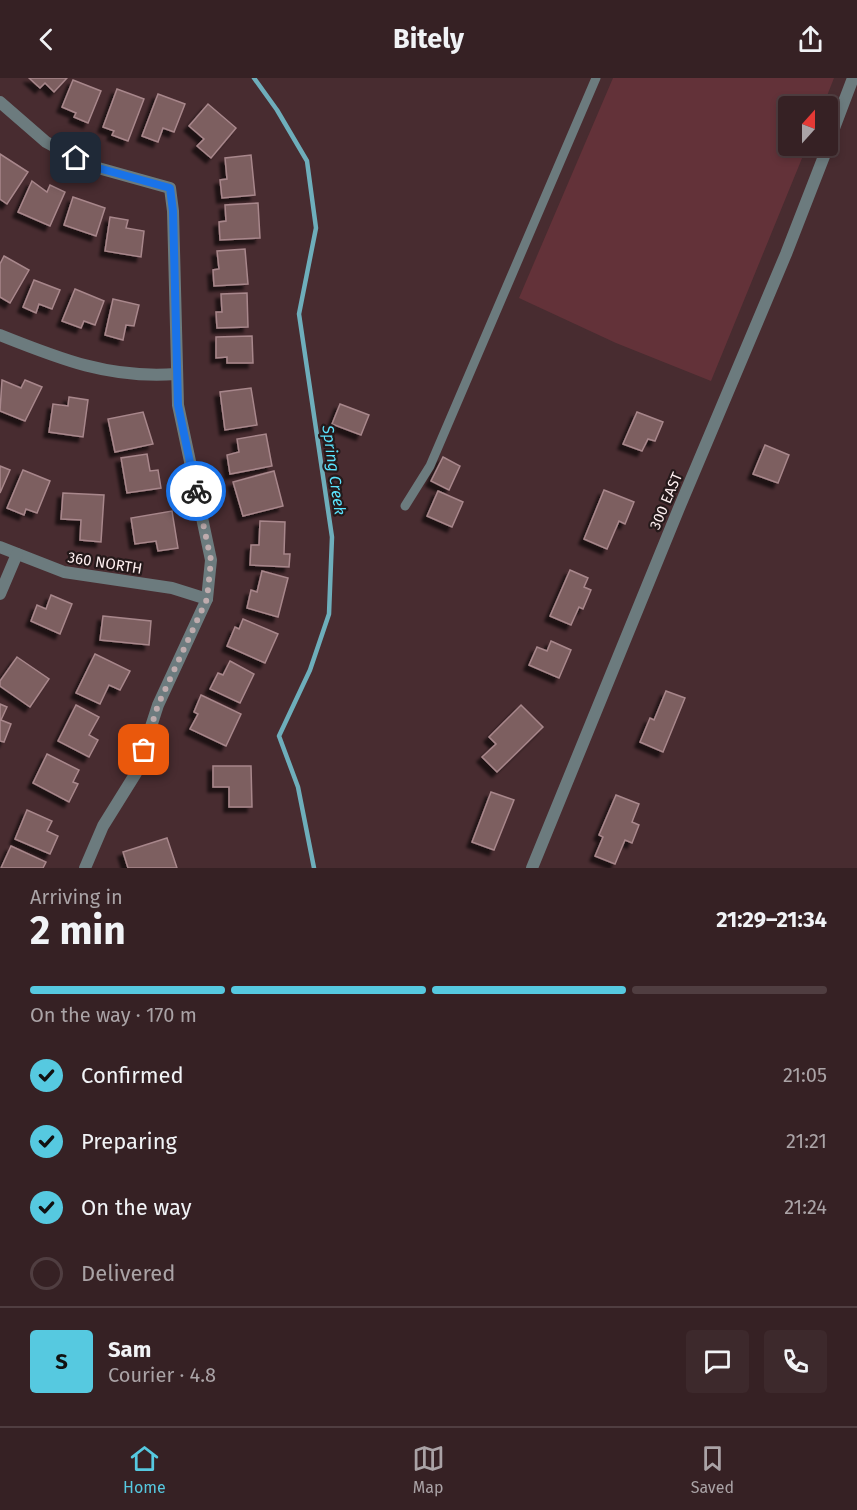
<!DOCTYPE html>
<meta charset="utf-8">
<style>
body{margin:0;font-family:"Fira Sans",sans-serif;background:#3d292c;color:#f1f3f6;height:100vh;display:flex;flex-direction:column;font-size:22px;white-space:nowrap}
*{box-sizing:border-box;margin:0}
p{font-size:20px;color:#aaa3a6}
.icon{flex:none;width:33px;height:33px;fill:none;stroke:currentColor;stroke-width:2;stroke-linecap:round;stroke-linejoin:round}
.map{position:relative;height:790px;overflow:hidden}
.details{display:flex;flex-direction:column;background:#362124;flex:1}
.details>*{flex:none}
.needle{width:39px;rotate:21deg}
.tools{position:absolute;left:778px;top:18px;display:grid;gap:12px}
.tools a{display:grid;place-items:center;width:60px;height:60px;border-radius:6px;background:#362124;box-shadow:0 3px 9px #0003,0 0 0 2px #503e41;font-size:30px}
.pin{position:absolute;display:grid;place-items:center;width:51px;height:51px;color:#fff;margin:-26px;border-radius:12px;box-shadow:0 3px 9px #0006}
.courier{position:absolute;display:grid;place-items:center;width:60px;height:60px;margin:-30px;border:4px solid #1a73e8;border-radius:50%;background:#fff;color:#222;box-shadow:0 2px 8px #0007}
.headline em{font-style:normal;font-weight:700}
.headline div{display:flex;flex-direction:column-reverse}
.headline{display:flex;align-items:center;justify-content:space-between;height:102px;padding:0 30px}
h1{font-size:39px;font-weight:700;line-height:45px}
.bar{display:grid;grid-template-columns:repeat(4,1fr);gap:9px 6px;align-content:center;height:72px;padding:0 30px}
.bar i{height:8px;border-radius:4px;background:#503e41}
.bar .on{background:#56c9e0}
.bar p{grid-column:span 4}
.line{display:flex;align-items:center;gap:15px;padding:0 30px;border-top:2px solid #503e41}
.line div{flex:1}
.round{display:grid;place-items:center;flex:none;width:63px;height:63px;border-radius:6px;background:#3d292c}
ol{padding:0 30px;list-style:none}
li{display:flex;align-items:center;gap:18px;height:66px}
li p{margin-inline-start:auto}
li .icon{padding:6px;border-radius:50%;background:#56c9e0;color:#111;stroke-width:4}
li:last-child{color:#aaa3a6}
li i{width:33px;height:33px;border:3px solid #503e41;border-radius:50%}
header{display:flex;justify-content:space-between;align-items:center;height:78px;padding:0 30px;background:#362124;font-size:27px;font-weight:700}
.tabs{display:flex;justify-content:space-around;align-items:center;height:84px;border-top:2px solid #503e41;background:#362124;font-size:16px;color:#aaa3a6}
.tabs a{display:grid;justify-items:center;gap:3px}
.tabs .on{color:#56c9e0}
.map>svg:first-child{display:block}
.green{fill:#633239}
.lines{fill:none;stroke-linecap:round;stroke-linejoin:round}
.stream{stroke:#6eaebb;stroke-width:4.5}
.building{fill:#7d5e61;stroke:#a8878b;stroke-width:1.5;filter:url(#shadow)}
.service{stroke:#6c7b7e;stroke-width:9}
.minor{stroke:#6c7b7e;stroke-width:12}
.tertiary{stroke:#6c7b7e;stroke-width:12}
.done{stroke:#beabad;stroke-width:6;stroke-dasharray:0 10.8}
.route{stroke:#1a73e8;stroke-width:8}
.labels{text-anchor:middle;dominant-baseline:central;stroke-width:4.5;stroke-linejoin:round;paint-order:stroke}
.street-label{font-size:15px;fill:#feeff0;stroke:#25191a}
.water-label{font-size:16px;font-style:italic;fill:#5be3fd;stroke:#25191a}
</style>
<header><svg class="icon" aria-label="back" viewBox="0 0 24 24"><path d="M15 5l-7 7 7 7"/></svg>Bitely<svg class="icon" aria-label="share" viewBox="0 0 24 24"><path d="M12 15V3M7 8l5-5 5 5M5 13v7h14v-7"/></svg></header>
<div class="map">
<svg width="857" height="790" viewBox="0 0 857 790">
<defs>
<filter id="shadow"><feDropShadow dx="-5" dy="5" stdDeviation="1.5" flood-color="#0009"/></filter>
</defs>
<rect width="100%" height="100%" fill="#482c30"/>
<!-- green -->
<polygon class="green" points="613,0 834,0 823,28 789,28 789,68 807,68 711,303 616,265 519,220"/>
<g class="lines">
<!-- stream -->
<polyline class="stream" points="254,0 277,32 307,83 316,150 299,236 332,459 329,536 310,592 279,658 298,709 314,790"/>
</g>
<!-- building -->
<g class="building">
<polygon points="29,0 67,0 54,14 45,5 40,10"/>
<polygon points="73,2 101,13 88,45 74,39 76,35 62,29"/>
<polygon points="117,11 144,21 128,63 112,57 114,53 103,49"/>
<polygon points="158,16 185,26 174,54 163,50 158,64 142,58"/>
<polygon points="208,26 236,50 211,80 197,68 204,61 189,48"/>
<polygon points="0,76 28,94 7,126 0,121"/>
<polygon points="251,77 255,117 222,120 220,102 227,101 225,80"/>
<polygon points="32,103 47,114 50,107 65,114 50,148 18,134"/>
<polygon points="73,119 105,130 96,158 64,147"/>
<polygon points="258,125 260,160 220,162 219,144 226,143 225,127"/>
<polygon points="110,139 128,142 126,150 144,153 141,179 105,173"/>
<polygon points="245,171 248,206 214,208 213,192 219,191 217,173"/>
<polygon points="4,178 29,192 10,225 0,219 0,186"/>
<polygon points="34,202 60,212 52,231 39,226 36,235 23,229"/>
<polygon points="75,211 104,223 95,247 84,243 81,250 62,243"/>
<polygon points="247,215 248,249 217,250 216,234 222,234 221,216"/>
<polygon points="113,221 139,227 134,248 126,247 123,262 105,257"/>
<polygon points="252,258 253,285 227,285 227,279 216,280 216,259"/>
<polygon points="2,302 21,310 25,302 42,309 25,343 0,333"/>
<polygon points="251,310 257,347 225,352 220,314"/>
<polygon points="69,319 88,322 83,359 49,354 53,326 68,328"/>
<polygon points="340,326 369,337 361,357 332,346"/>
<polygon points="143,334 153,366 115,374 108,341"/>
<polygon points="637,334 663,344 655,363 648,361 642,373 623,366"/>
<polygon points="266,356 272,388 230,396 227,377 239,374 237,361"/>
<polygon points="765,367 789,377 778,405 753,396"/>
<polygon points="147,376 150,393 158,392 161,410 127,415 121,380"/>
<polygon points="443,379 460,388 449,412 431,403"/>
<polygon points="0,388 10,392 0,415"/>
<polygon points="23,392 50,403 37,435 26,431 24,437 7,430"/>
<polygon points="274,393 283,428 243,438 233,404"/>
<polygon points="604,412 634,424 625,446 619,443 607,471 584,461"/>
<polygon points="438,413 463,424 452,449 427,438"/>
<polygon points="63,415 104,417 101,464 80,462 81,442 61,441"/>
<polygon points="172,433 178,470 158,473 156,463 135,466 131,440"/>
<polygon points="260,443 285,444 284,476 290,476 289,489 250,487 251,467 259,467"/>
<polygon points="570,492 588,500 584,509 591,512 583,531 579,529 571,547 550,538"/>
<polygon points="262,493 288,500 278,539 247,530 251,512 257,514"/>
<polygon points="51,517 72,526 60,556 31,543 37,527 46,531"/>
<polygon points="103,538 151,543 149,567 100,562"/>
<polygon points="243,541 278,556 265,585 227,568 235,549 239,551"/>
<polygon points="551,563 571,572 559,600 529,587 537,569 547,573"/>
<polygon points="95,576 130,593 120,612 109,607 100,626 76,615"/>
<polygon points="17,579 49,601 30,629 0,608 0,603"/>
<polygon points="230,583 254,596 240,625 210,611 218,595 223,597"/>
<polygon points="666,613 685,620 663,674 640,664 650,640 654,642"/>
<polygon points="201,617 241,636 226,668 190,651 198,636 194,634"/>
<polygon points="0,626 7,629 1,642 11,646 4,664 0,663"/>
<polygon points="76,627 99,639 89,657 98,662 89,679 58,663"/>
<polygon points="521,627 543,649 497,694 482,679 496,666 489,659"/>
<polygon points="47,676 79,692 73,704 78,706 69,724 33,705"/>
<polygon points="213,688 251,688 252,729 229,729 229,709 213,709"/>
<polygon points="491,714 514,722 494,772 472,764"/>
<polygon points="616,717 639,726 632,744 639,747 632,765 625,762 615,786 595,778 603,759 599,757"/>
<polygon points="27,732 52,743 47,753 58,758 50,776 15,761"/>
<polygon points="167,760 177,790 128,790 123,774"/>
<polygon points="11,768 46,784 43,790 1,790"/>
</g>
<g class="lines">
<!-- service -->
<polyline class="service" points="405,428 430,388 596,0"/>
<!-- minor -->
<g class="minor">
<polyline points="0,24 46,64 91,88 170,110 173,133 178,327 211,482 207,521 158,627 136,695 103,748 85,790"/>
<path d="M0,257C60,281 110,301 176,296"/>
<polyline points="0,469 64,494 172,510 207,521"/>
<polyline points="0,516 17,476"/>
</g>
<!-- tertiary -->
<g class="tertiary">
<polyline points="828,66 853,0"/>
<polyline points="532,790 679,430 786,176 828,68"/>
</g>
</g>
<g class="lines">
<!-- done -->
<polyline class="done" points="144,672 158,627 207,521 211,482 196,413"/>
<!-- route -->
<polyline class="route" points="76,80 91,88 170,110 173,133 178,327 196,413"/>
</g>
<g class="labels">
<!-- street labels -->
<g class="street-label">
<text transform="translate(666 423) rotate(-67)">300 EAST</text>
<text transform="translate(105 485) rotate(9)">360 NORTH</text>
</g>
<!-- water labels -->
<g class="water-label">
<text transform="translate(334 392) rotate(82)">Spring Creek</text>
</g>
</g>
</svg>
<div class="tools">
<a><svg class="needle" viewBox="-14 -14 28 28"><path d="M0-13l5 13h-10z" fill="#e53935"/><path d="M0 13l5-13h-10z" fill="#aaa3a6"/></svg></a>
</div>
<div class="pin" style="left:144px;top:672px;background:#ea580c"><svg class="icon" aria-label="bag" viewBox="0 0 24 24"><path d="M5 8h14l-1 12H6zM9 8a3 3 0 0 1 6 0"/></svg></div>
<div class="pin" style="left:76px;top:80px;background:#1f2937"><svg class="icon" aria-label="home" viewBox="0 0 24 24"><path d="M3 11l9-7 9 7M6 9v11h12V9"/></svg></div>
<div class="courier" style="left:196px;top:413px"><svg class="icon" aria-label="bike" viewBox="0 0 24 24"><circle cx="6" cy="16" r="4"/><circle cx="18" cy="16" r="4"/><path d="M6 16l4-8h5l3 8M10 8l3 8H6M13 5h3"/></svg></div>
</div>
<section class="details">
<div class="headline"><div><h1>2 min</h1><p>Arriving in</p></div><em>21:29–21:34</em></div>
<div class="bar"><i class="on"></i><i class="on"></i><i class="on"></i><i></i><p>On the way · 170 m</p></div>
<ol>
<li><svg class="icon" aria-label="check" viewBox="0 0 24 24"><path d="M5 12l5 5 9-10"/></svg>Confirmed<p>21:05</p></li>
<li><svg class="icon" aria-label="check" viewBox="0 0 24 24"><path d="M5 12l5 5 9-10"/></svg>Preparing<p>21:21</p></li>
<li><svg class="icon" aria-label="check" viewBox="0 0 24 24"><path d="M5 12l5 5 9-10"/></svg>On the way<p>21:24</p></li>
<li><i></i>Delivered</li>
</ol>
<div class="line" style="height:108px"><b class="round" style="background:#56c9e0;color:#111">S</b><div><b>Sam</b><p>Courier · 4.8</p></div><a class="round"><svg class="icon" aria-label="chat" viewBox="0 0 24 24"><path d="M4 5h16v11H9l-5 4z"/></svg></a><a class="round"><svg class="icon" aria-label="phone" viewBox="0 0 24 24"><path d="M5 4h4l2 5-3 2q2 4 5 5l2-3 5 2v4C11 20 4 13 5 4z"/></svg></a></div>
</section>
<nav class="tabs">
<a class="on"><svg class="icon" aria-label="home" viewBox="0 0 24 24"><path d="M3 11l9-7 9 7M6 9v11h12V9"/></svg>Home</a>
<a><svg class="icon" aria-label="map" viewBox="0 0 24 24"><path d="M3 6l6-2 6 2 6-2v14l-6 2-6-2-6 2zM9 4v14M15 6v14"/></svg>Map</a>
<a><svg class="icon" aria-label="saved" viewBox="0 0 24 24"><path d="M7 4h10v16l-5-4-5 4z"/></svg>Saved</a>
</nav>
